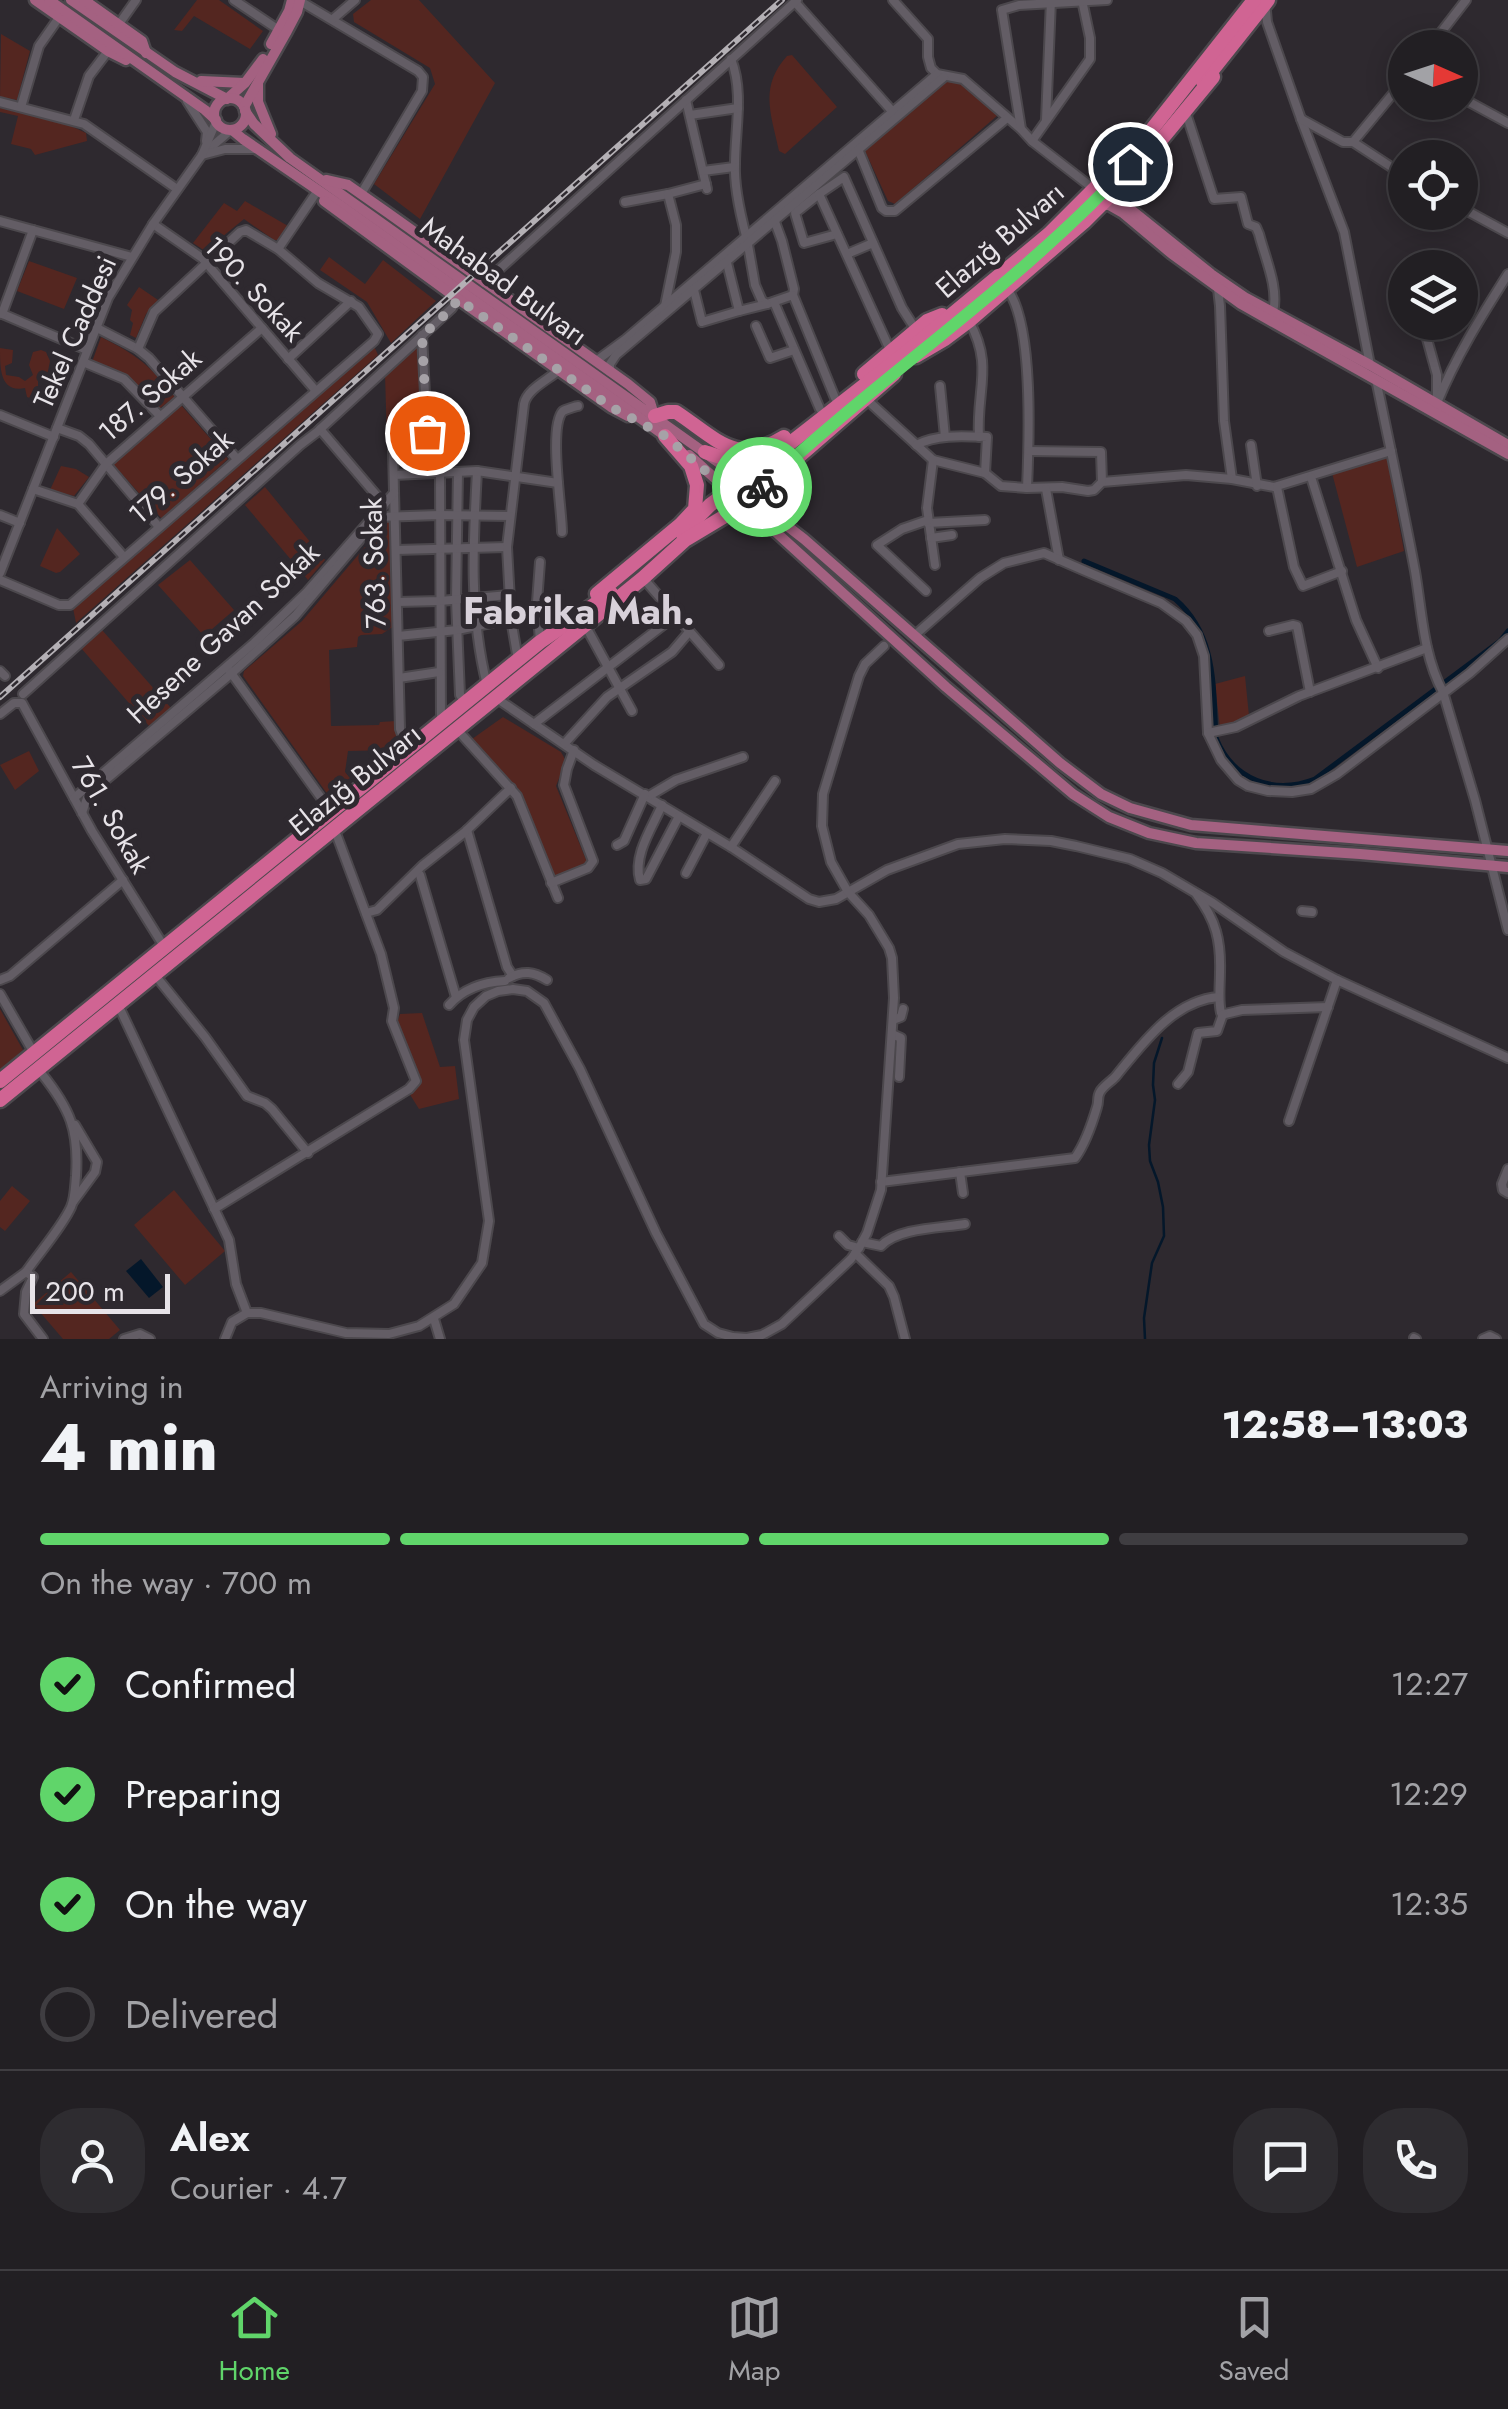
<!DOCTYPE html>
<meta charset="utf-8">
<style>
body{margin:0;font-family:Jost,sans-serif;background:#2e2c30;color:#f1f3f6;height:100vh;display:flex;flex-direction:column;font-size:38px;white-space:nowrap}
*{box-sizing:border-box;margin:0}
p{font-size:32px;color:#a2a2a6}
.icon{flex:none;width:55px;height:55px;fill:none;stroke:currentColor;stroke-width:2;stroke-linecap:round;stroke-linejoin:round}
.map{position:relative;height:1339px;overflow:hidden}
.sheet{display:flex;flex-direction:column;background:#221f23;flex:1}
.sheet>*{flex:none}
.needle{width:65px;rotate:93deg}
.tools{position:absolute;left:1388px;top:30px;display:grid;gap:20px}
.tools a{display:grid;place-items:center;width:90px;height:90px;border-radius:50%;background:#221f23;box-shadow:0 5px 25px #0003,0 0 0 2px #3f3d41;font-size:50px}
.scale{position:absolute;left:30px;bottom:25px;width:140px;box-sizing:border-box;padding-left:10px;border:5px solid #e7e3e8;border-top:0;font-size:28px;line-height:35px;white-space:nowrap;color:#e7e3e8;-webkit-text-stroke:8px #2e292f;paint-order:stroke}
.pin{position:absolute;display:grid;place-items:center;width:85px;height:85px;color:#fff;margin:-42px;border:5px solid #fff;border-radius:50%;box-shadow:0 2px 10px #0007}
.courier{position:absolute;display:grid;place-items:center;width:100px;height:100px;margin:-50px;border:8px solid #60d56a;border-radius:50%;background:#fff;color:#222;box-shadow:0 2px 12px #0007}
.summary em{font-style:normal;font-weight:800}
.summary div{display:flex;flex-direction:column-reverse}
.summary{display:flex;align-items:center;justify-content:space-between;height:170px;padding:0 40px}
h1{font-size:65px;font-weight:800;line-height:75px}
.bar{display:grid;grid-template-columns:repeat(4,1fr);gap:15px 10px;align-content:center;height:120px;padding:0 40px}
.bar i{height:12px;border-radius:8px;background:#3f3d41}
.bar .current{background:#60d56a}
.bar p{grid-column:span 4}
.line{display:flex;align-items:center;gap:25px;padding:0 40px;border-top:2px solid #3f3d41}
.line div{flex:1}
.round{display:grid;place-items:center;flex:none;width:105px;height:105px;border-radius:40px;background:#2e2c30}
ol{padding:0 40px;list-style:none}
li{display:flex;align-items:center;gap:30px;height:110px}
li p{margin-inline-start:auto}
li .icon{padding:10px;border-radius:50%;background:#60d56a;color:#111;stroke-width:4}
li:last-child{color:#a2a2a6}
li i{width:55px;height:55px;border:5px solid #3f3d41;border-radius:50%}
.tabs{display:flex;justify-content:space-around;align-items:center;height:140px;border-top:2px solid #3f3d41;background:#221f23;font-size:28px;color:#a2a2a6}
.tabs a{display:grid;justify-items:center;gap:5px}
.tabs .current{color:#60d56a}
.map>svg:first-child{display:block}
.green{fill:#542620}
.water{fill:#04172a}
.lines{fill:none;stroke-linecap:round;stroke-linejoin:round}
.stream{stroke:#04172a;stroke-width:2.5}
.canal{stroke:#04172a;stroke-width:5}
.minor-casing{stroke:#4c484d;stroke-width:12}
.major-casing{stroke:#4c484d;stroke-width:15}
.highway-casing{stroke:#4c484d;stroke-width:19}
.minor{stroke:#635d65;stroke-width:8}
.major{stroke:#a46181;stroke-width:10}
.highway{stroke:#d06493;stroke-width:14}
.rail-casing{stroke:#b4b0b5;stroke-width:6}
.rail{stroke:#2e292f;stroke-width:2.5;stroke-dasharray:8;stroke-linecap:butt}
.done{stroke:#a6a2a7;stroke-width:10;stroke-dasharray:0 18}
.route{stroke:#60d56a;stroke-width:12}
.labels{text-anchor:middle;dominant-baseline:central;stroke-width:10;stroke-linejoin:round;paint-order:stroke}
.street-label{font-size:28px;fill:#e7e3e8;stroke:#2e292f}
.district-label{font-size:38px;font-weight:bold;fill:#d8d1da;stroke:#2e292f}
</style>
<div class="map">
<svg width="1508" height="1339" viewBox="0 0 1508 1339">
<rect width="100%" height="100%" fill="#2e292f"/>
<!-- green -->
<g class="green">
<polygon points="197,0 219,0 263,31 250,49 194,16 182,31 174,30"/>
<polygon points="371,0 419,0 495,83 420,219 374,184 435,84 430,68 354,22 353,14"/>
<polygon points="1,34 30,51 17,100 0,97"/>
<path d="M792,55L837,107L785,154L779,151C771,114 759,87 787,56Z"/>
<polygon points="957,79 998,115 895,204 888,201 865,151 949,80"/>
<polygon points="0,108 71,126 86,133 87,141 35,155 31,149 11,144 18,116 0,112"/>
<polygon points="245,201 288,226 278,240 274,240 244,219 205,251 193,243 224,203 237,211"/>
<polygon points="329,257 365,284 383,260 436,301 391,343 367,302 320,270"/>
<polygon points="29,261 77,278 64,309 17,291"/>
<polygon points="139,287 158,300 146,314 136,338 130,335 133,323 130,320 132,310 127,305"/>
<path d="M101,337C139,356 148,364 175,397L159,409L123,373L92,362Z"/>
<polygon points="374,346 378,355 76,623 73,608"/>
<polygon points="417,346 422,431 387,441 385,374"/>
<path d="M0,348L13,350L12,363L5,366L6,375L19,377L25,381L33,375L29,365L33,352L41,350L46,352L50,361L47,376L38,378V388L47,389L52,392V396L42,402L27,397L25,388C0,393 0,369 0,348Z"/>
<polygon points="181,405 228,459 162,519 113,464"/>
<polygon points="1387,458 1404,551 1357,567 1332,473"/>
<polygon points="61,466 76,469 89,477 74,496 50,490"/>
<polygon points="265,487 325,560 308,580 245,505"/>
<polygon points="387,521 391,523 394,626 382,634 361,635 358,637 357,647 329,650 331,726 379,725 380,722 396,721 396,750 348,751 345,772 350,778 328,795 243,676 244,671 302,621"/>
<polygon points="57,528 80,554 60,572 56,573 40,566"/>
<polygon points="190,560 234,610 204,636 158,585"/>
<polygon points="102,630 171,708 149,726 81,648"/>
<polygon points="1245,676 1249,716 1220,728 1215,684"/>
<polygon points="503,717 561,752 566,761 556,786 587,862 555,877 521,793 472,739"/>
<polygon points="29,751 39,771 15,790 0,765"/>
<polygon points="0,1009 23,1050 0,1070"/>
<polygon points="422,1013 440,1067 455,1066 459,1099 419,1109 409,1093 420,1083 397,1023 400,1014"/>
<polygon points="12,1186 30,1201 5,1231 0,1227 0,1201"/>
<polygon points="174,1190 225,1251 185,1285 134,1225"/>
<polygon points="71,1272 120,1330 109,1339 63,1339 33,1304"/>
</g>
<!-- water -->
<polygon class="water" points="141,1259 163,1287 149,1298 126,1271"/>
<g class="lines">
<!-- stream -->
<polyline class="stream" points="1145,1339 1144,1318 1152,1263 1164,1236 1163,1207 1158,1182 1150,1161 1149,1145 1155,1100 1153,1085 1154,1063 1162,1038"/>
<!-- canal -->
<path class="canal" d="M1084,561L1175,599C1217,635 1213,687 1216,738C1233,780 1274,795 1315,779L1500,641L1508,631"/>
<defs>
<g id="minor">
<polyline points="234,0 279,30"/>
<polyline points="893,0 928,39 928,57 931,68 937,74 963,79 1021,129"/>
<polyline points="300,1 418,71 423,77 422,91 361,194"/>
<polyline points="795,2 892,111"/>
<polyline points="1266,11 1267,22 1301,119 1344,232 1370,365"/>
<polyline points="333,19 355,0"/>
<polyline points="119,24 136,0"/>
<polyline points="1429,48 1466,0"/>
<path d="M731,59C744,92 735,130 735,164C734,187 740,213 746,236"/>
<polyline points="1460,97 1508,123"/>
<polyline points="686,100 707,189"/>
<polyline points="187,101 207,132 206,141"/>
<polyline points="0,102 84,124 177,189"/>
<polyline points="21,107 39,46 60,16"/>
<path d="M1185,110L1214,199L1241,197L1248,224L1256,227L1259,234C1265,258 1279,288 1273,312"/>
<polyline points="690,115 738,108"/>
<polyline points="1301,119 1343,142 1353,142 1405,79"/>
<polyline points="74,120 89,76 108,51"/>
<polyline points="1046,120 1051,0"/>
<polyline points="1032,141 1090,59 1090,38 1082,0"/>
<polyline points="1353,142 1405,176"/>
<polyline points="209,149 231,130"/>
<polyline points="858,149 882,208 886,211 895,211 1007,118"/>
<polyline points="202,155 225,149 256,149"/>
<polyline points="703,171 734,167"/>
<polyline points="1090,186 1032,141 1021,129 1002,10 1019,5 1107,0"/>
<polyline points="819,194 795,213 804,243 837,234"/>
<polyline points="625,202 668,194 706,184"/>
<polyline points="1460,207 1508,233"/>
<polyline points="0,221 132,257"/>
<polyline points="775,222 782,241 794,289 793,295"/>
<polyline points="153,224 202,258 316,391"/>
<polyline points="748,245 755,285 762,301 767,304 793,295 835,398"/>
<polyline points="278,249 318,190"/>
<polyline points="847,254 873,243"/>
<polyline points="727,263 739,311 767,304"/>
<polyline points="484,283 797,0"/>
<path d="M1007,289C1034,323 1029,443 1027,488"/>
<polyline points="1218,289 1220,306 1224,421 1232,479"/>
<polyline points="694,290 702,322 739,311"/>
<polyline points="774,302 820,409"/>
<polyline points="665,306 676,252 676,225 668,194"/>
<polyline points="0,313 87,350"/>
<polyline points="2,314 33,230"/>
<path d="M969,321C994,366 976,390 979,437"/>
<polyline points="756,326 770,358 794,350"/>
<polyline points="97,328 138,349 149,358 237,459"/>
<polyline points="1424,328 1437,375 1437,399"/>
<polyline points="891,352 819,194 844,177 902,308 916,330"/>
<polyline points="288,359 351,301"/>
<polyline points="596,361 626,339 937,74"/>
<polyline points="83,362 124,379 160,416"/>
<polyline points="610,372 610,364 616,355 944,77"/>
<path d="M1376,379C1389,443 1403,507 1415,571C1422,612 1423,655 1443,692L1475,800L1508,930"/>
<polyline points="940,386 945,437"/>
<polyline points="865,398 933,460 985,473 1001,486 1027,488 1062,487 1088,491 1094,490 1102,482 1186,475 1232,479 1274,487 1391,451"/>
<path d="M1437,403C1455,358 1482,315 1508,274"/>
<polyline points="0,415 54,437"/>
<polyline points="57,428 79,436 89,444 159,527"/>
<polyline points="320,429 383,503"/>
<path d="M916,445C937,434 964,436 987,437L985,473"/>
<polyline points="1251,445 1257,486"/>
<polyline points="1029,451 1101,452 1102,482"/>
<polyline points="933,460 927,508 935,565"/>
<path d="M477,471C473,542 469,614 487,685"/>
<polyline points="458,472 456,600 460,695 466,703"/>
<polyline points="440,474 441,724"/>
<polyline points="394,475 477,471 558,483"/>
<polyline points="1311,477 1356,620 1378,668"/>
<polyline points="1277,487 1294,567 1303,586 1342,571"/>
<polyline points="33,489 78,504 124,557"/>
<polyline points="1046,489 1059,560"/>
<polyline points="78,504 106,464 262,328"/>
<polyline points="0,515 20,523"/>
<polyline points="928,523 985,520"/>
<path d="M562,532C562,509 548,426 563,411C565,410 576,406 578,406"/>
<polyline points="931,538 952,535"/>
<polyline points="396,550 507,547"/>
<polyline points="0,573 108,298 153,224 202,155 216,122"/>
<polyline points="643,578 719,665"/>
<polyline points="0,580 59,605 70,605 374,341 378,334 359,307 318,283 278,249 246,230 240,232 154,312 138,349"/>
<polyline points="926,591 877,545 902,529 928,520"/>
<polyline points="397,602 440,601 509,595"/>
<polyline points="585,625 632,711"/>
<polyline points="1269,631 1293,625 1297,626 1310,692"/>
<polyline points="915,635 980,578 1004,563 1044,553 1083,570 1161,603 1186,621 1197,635 1204,656 1208,733 1221,760 1238,780 1248,786 1268,791 1292,792 1311,789 1337,774 1470,673 1508,639"/>
<polyline points="398,636 457,630 511,619"/>
<polyline points="540,641 537,602 540,562"/>
<path d="M518,660L511,619L507,547L524,404C527,389 548,380 559,370"/>
<polyline points="229,670 332,813"/>
<polyline points="0,671 5,676"/>
<polyline points="399,678 439,672"/>
<polyline points="23,694 300,445 317,432 452,308 458,299"/>
<polyline points="502,702 594,765 731,847 809,899 819,902 836,899 887,870 958,844 1005,839 1051,841 1076,846 1130,859 1162,873 1213,903 1284,952 1337,980 1508,1058"/>
<polyline points="0,714 14,703 22,703 92,831 165,948"/>
<polyline points="534,724 675,616"/>
<polyline points="1208,733 1236,727 1299,696 1427,648"/>
<polyline points="462,735 517,796 558,898"/>
<polyline points="565,743 607,697 672,652 689,632"/>
<polyline points="408,751 400,729 393,451 395,445 421,439 427,433 422,335"/>
<polyline points="649,796 676,780 743,757"/>
<polyline points="74,798 254,643 307,592 394,493"/>
<path d="M662,805C652,828 633,855 640,880L646,879L679,816"/>
<polyline points="82,813 87,798 95,789 232,673 295,616 379,517 439,515 510,516"/>
<polyline points="467,830 507,967 513,976"/>
<polyline points="617,845 624,841 645,794"/>
<polyline points="731,847 775,781"/>
<polyline points="686,873 707,833"/>
<polyline points="420,875 456,997"/>
<polyline points="551,883 588,868 593,861 564,785 567,769 574,750"/>
<path d="M1197,895C1216,920 1221,941 1220,972C1220,986 1218,1000 1221,1013L1225,1014L1242,1010L1328,1007"/>
<polyline points="1302,911 1312,912"/>
<polyline points="366,913 377,910 422,866 465,832 511,788"/>
<path d="M509,978C523,970 534,972 547,980"/>
<polyline points="0,980 10,976 123,880"/>
<polyline points="159,980 205,1037 247,1096 265,1103 272,1109 308,1153"/>
<polyline points="0,994 34,1053"/>
<path d="M449,1005C463,989 484,982 505,981"/>
<polyline points="121,1011 229,1240 236,1284 247,1313"/>
<polyline points="893,1020 901,1017 903,1009"/>
<polyline points="892,1034 901,1038 899,1077"/>
<path d="M42,1074C70,1109 79,1130 76,1176C75,1186 75,1198 71,1207C62,1227 39,1253 26,1272L33,1277L26,1292L24,1314L43,1339"/>
<polyline points="1178,1084 1188,1072 1198,1033 1217,1031 1223,1014"/>
<polyline points="1289,1121 1337,980"/>
<polyline points="1508,1169 1502,1184 1503,1190 1508,1193"/>
<polyline points="960,1172 963,1193"/>
<path d="M881,1182L1075,1158C1085,1144 1092,1124 1097,1107C1099,1102 1097,1097 1100,1092C1103,1086 1112,1081 1116,1076C1143,1043 1174,1000 1219,997"/>
<polyline points="73,1202 95,1172 97,1162 75,1125"/>
<polyline points="214,1209 409,1089 416,1081 392,1021 394,1008 381,954 337,836"/>
<polyline points="839,1236 848,1245 859,1248"/>
<path d="M862,1242L881,1246C897,1228 941,1228 965,1224"/>
<polyline points="855,1253 889,1286 894,1297 905,1339"/>
<polyline points="0,1291 26,1272"/>
<polyline points="434,1319 440,1339"/>
<polyline points="1414,1338 1416,1339"/>
<polyline points="124,1339 140,1334 150,1339"/>
<polyline points="225,1339 232,1322 247,1313 261,1313 346,1333 389,1334 419,1326 454,1304 482,1263 489,1221 464,1040 467,1020 474,1007 486,996 498,991 513,989 527,991 544,1003 580,1069 656,1233 704,1324 718,1333 733,1337 747,1338 762,1335 782,1324 851,1259 859,1248 867,1233 881,1190 894,998 892,958 889,948 869,915 848,892 831,862 822,826 823,794 859,676 865,664 884,646"/>
<polyline points="1483,1339 1490,1336 1496,1339"/>
</g>
<g id="major">
<polyline points="35,0 108,51 126,60"/>
<polyline points="49,0 205,110 216,120"/>
<polyline points="71,0 175,72 227,99"/>
<polyline points="84,0 142,41 146,53"/>
<polyline points="271,44 289,11 292,0"/>
<polyline points="201,81 244,83"/>
<polyline points="258,84 258,102 271,134"/>
<polyline points="228,98 245,83 263,59"/>
<circle cx="230" cy="114" r="16"/>
<polyline points="244,107 287,31 297,12 300,0"/>
<polyline points="245,111 254,124 290,158 743,480"/>
<polyline points="232,130 243,139 341,206 668,438"/>
<polyline points="326,180 348,185 388,213 628,384 650,402 654,415"/>
<polyline points="1116,190 1120,201 1211,274 1246,298 1370,365 1508,445"/>
<polyline points="324,201 451,294 611,407 628,416"/>
<polyline points="1101,205 1109,205 1123,213 1172,254 1241,304 1508,454"/>
<polyline points="689,455 729,491"/>
<polyline points="751,498 804,539 1060,763 1101,794 1130,808 1191,825 1508,851"/>
<polyline points="745,504 946,687 1073,794 1109,817 1149,833 1196,843 1360,854 1508,867"/>
</g>
<g id="highway">
<polyline points="1203,82 1268,0"/>
<polyline points="916,356 945,339 969,321 1084,222 1137,169 1213,77"/>
<polyline points="864,374 927,321 942,315"/>
<path d="M655,416L668,412H676C717,439 736,467 784,437"/>
<path d="M705,452C728,460 743,466 766,455"/>
<path d="M743,480L752,491L751,498L745,504C735,503 732,500 729,491L734,484L743,480L908,351L1049,234L1145,138L1254,0"/>
<polyline points="751,498 894,374"/>
<polyline points="682,533 710,505 729,491"/>
<polyline points="597,594 680,525 695,509 697,485 691,466 665,436"/>
<polyline points="0,1081 540,642 611,593"/>
<polyline points="0,1100 643,578 685,540 745,504"/>
</g>
</defs>
<!-- minor casing -->
<use href="#minor" class="minor-casing"/>
<!-- major casing -->
<use href="#major" class="major-casing"/>
<!-- highway casing -->
<use href="#highway" class="highway-casing"/>
<!-- minor -->
<use href="#minor" class="minor"/>
<!-- major -->
<use href="#major" class="major"/>
<!-- highway -->
<use href="#highway" class="highway"/>
<defs>
<polyline id="rail" points="0,697 782,0"/>
</defs>
<!-- rail casing -->
<use href="#rail" class="rail-casing"/>
<!-- rail -->
<use href="#rail" class="rail"/>
</g>
<g class="lines">
<!-- done -->
<polyline class="done" points="427,433 422,336 452,308 458,299 611,407 665,436 729,491 736,502 744,504 762,487"/>
<!-- route -->
<path class="route" d="M762,487C881,375 1020,284 1130,164"/>
</g>
<g class="labels">
<!-- street labels -->
<g class="street-label">
<text transform="translate(1000 240) rotate(-41)">Elazığ Bulvarı</text>
<text transform="translate(504 281) rotate(36)">Mahabad Bulvarı</text>
<text transform="translate(254 289) rotate(47)">190. Sokak</text>
<text transform="translate(75 332) rotate(-66)">Tekel Caddesi</text>
<text transform="translate(150 395) rotate(-41)">187. Sokak</text>
<text transform="translate(181 477) rotate(-41)">179. Sokak</text>
<text transform="translate(374 563) rotate(-92)">763. Sokak</text>
<text transform="translate(223 633) rotate(-43)">Hesene Gavan Sokak</text>
<text transform="translate(355 780) rotate(-39)">Elazığ Bulvarı</text>
<text transform="translate(111 815) rotate(60)">761. Sokak</text>
</g>
<!-- district labels -->
<g class="district-label">
<text x="579" y="610">Fabrika Mah.</text>
</g>
</g>
</svg>
<div class="tools">
<a><svg class="needle" viewBox="-14 -14 28 28"><path d="M0-13l5 13h-10z" fill="#e53935"/><path d="M0 13l5-13h-10z" fill="#a2a2a6"/></svg></a>
<a><svg class="icon" aria-label="locate" viewBox="0 0 24 24"><circle cx="12" cy="12" r="6"/><path d="M12 2v4M12 18v4M2 12h4M18 12h4"/></svg></a>
<a><svg class="icon" aria-label="layers" viewBox="0 0 24 24"><path d="M12 4l9 5-9 5-9-5zM3 14l9 5 9-5"/></svg></a>
</div>
<div class="scale">200 m</div>
<div class="pin" style="left:427px;top:433px;background:#ea580c"><svg class="icon" aria-label="bag" viewBox="0 0 24 24"><path d="M5 8h14l-1 12H6zM9 8a3 3 0 0 1 6 0"/></svg></div>
<div class="pin" style="left:1130px;top:164px;background:#1f2937"><svg class="icon" aria-label="home" viewBox="0 0 24 24"><path d="M3 11l9-7 9 7M6 9v11h12V9"/></svg></div>
<div class="courier" style="left:762px;top:487px"><svg class="icon" aria-label="bike" viewBox="0 0 24 24"><circle cx="6" cy="16" r="4"/><circle cx="18" cy="16" r="4"/><path d="M6 16l4-8h5l3 8M10 8l3 8H6M13 5h3"/></svg></div>
</div>
<section class="sheet">
<div class="summary"><div><h1>4 min</h1><p>Arriving in</p></div><em>12:58–13:03</em></div>
<div class="bar"><i class="current"></i><i class="current"></i><i class="current"></i><i></i><p>On the way · 700 m</p></div>
<ol>
<li><svg class="icon" aria-label="check" viewBox="0 0 24 24"><path d="M5 12l5 5 9-10"/></svg>Confirmed<p>12:27</p></li>
<li><svg class="icon" aria-label="check" viewBox="0 0 24 24"><path d="M5 12l5 5 9-10"/></svg>Preparing<p>12:29</p></li>
<li><svg class="icon" aria-label="check" viewBox="0 0 24 24"><path d="M5 12l5 5 9-10"/></svg>On the way<p>12:35</p></li>
<li><i></i>Delivered</li>
</ol>
<div class="line" style="height:180px"><a class="round"><svg class="icon" aria-label="person" viewBox="0 0 24 24"><circle cx="12" cy="8" r="4"/><path d="M4 21q1-7 8-7t8 7"/></svg></a><div><b>Alex</b><p>Courier · 4.7</p></div><a class="round"><svg class="icon" aria-label="chat" viewBox="0 0 24 24"><path d="M4 5h16v11H9l-5 4z"/></svg></a><a class="round"><svg class="icon" aria-label="phone" viewBox="0 0 24 24"><path d="M5 4h4l2 5-3 2q2 4 5 5l2-3 5 2v4C11 20 4 13 5 4z"/></svg></a></div>
</section>
<nav class="tabs">
<a class="current"><svg class="icon" aria-label="home" viewBox="0 0 24 24"><path d="M3 11l9-7 9 7M6 9v11h12V9"/></svg>Home</a>
<a><svg class="icon" aria-label="map" viewBox="0 0 24 24"><path d="M3 6l6-2 6 2 6-2v14l-6 2-6-2-6 2zM9 4v14M15 6v14"/></svg>Map</a>
<a><svg class="icon" aria-label="saved" viewBox="0 0 24 24"><path d="M7 4h10v16l-5-4-5 4z"/></svg>Saved</a>
</nav>
